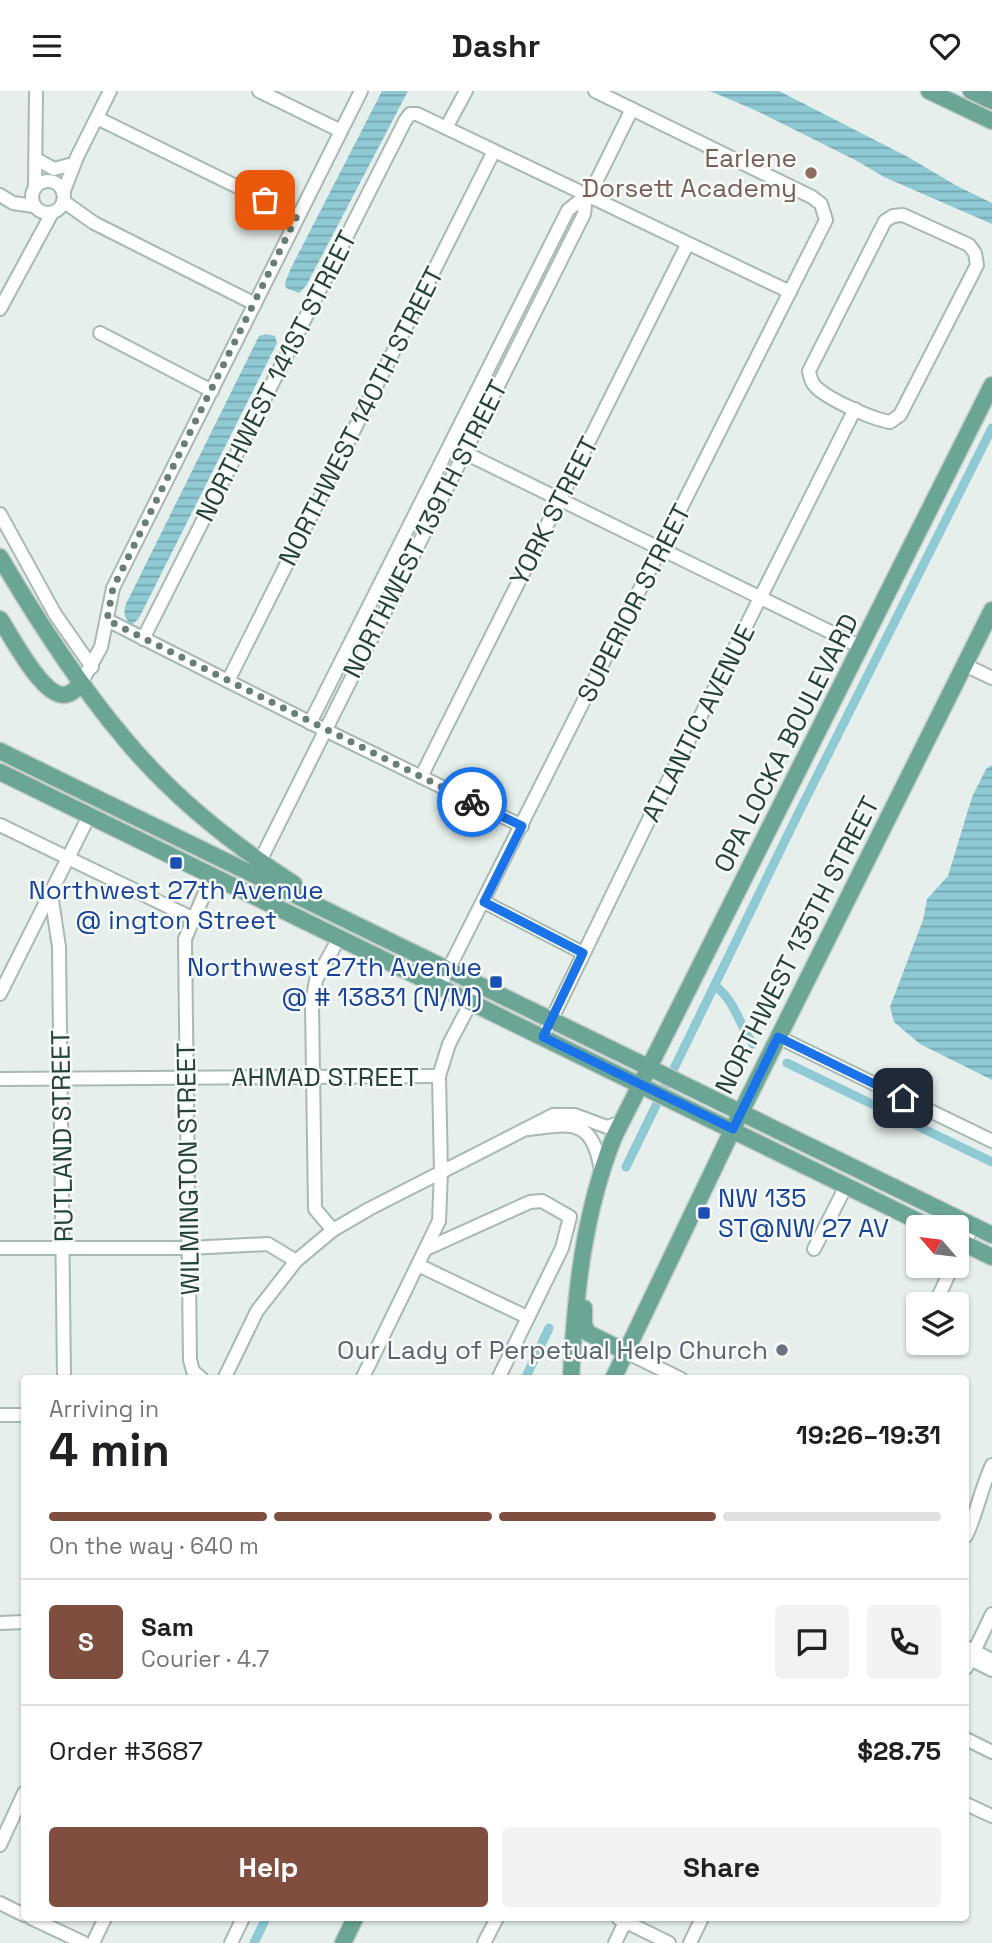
<!DOCTYPE html>
<meta charset="utf-8">
<style>
body{margin:0;font-family:"Space Grotesk",sans-serif;background:#f2f2f2;color:#202124;height:100vh;display:flex;flex-direction:column;font-size:26px;white-space:nowrap}
*{box-sizing:border-box;margin:0}
p{font-size:23px;color:#757577}
.icon{flex:none;width:38px;height:38px;fill:none;stroke:currentColor;stroke-width:2;stroke-linecap:round;stroke-linejoin:round}
.map{position:relative;flex:1;overflow:hidden}
.drawer{position:absolute;left:21px;top:1284px;width:948px;height:546px;display:flex;flex-direction:column;background:#fff;border-radius:7px;box-shadow:0 2px 5px #0004}
.drawer>*{flex:none}
.needle{width:46px;rotate:298deg}
.buttons{position:absolute;left:906px;top:1124px;display:grid;gap:14px}
.buttons a{display:grid;place-items:center;width:63px;height:63px;border-radius:7px;background:#fff;box-shadow:0 2px 5px #0004;font-size:35px}
.pin{position:absolute;display:grid;place-items:center;width:60px;height:60px;color:#fff;margin:-30px;border-radius:14px;box-shadow:0 4px 10px #0006}
.courier{position:absolute;display:grid;place-items:center;width:70px;height:70px;margin:-35px;border:5px solid #1a73e8;border-radius:50%;background:#fff;color:#222;box-shadow:0 2px 9px #0007}
.headline em{font-style:normal;font-weight:700}
.headline div{display:flex;flex-direction:column-reverse}
.headline{display:flex;align-items:center;justify-content:space-between;height:119px;padding:0 28px}
h1{font-size:46px;font-weight:700;line-height:52px}
.bar{display:grid;grid-template-columns:repeat(4,1fr);gap:10px 7px;align-content:center;height:84px;padding:0 28px}
.bar i{height:9px;border-radius:5px;background:#e0e0e0}
.bar .on{background:#7f4e3f}
.bar p{grid-column:span 4}
.line{display:flex;align-items:center;gap:18px;padding:0 28px;border-top:2px solid #e0e0e0}
.line div{flex:1}
.round{display:grid;place-items:center;flex:none;width:74px;height:74px;border-radius:7px;background:#f2f2f2}
.action{display:flex;gap:14px;margin-top:auto;padding:14px 28px}
.action a{flex:1;height:80px;border-radius:7px;background:#7f4e3f;color:#fff;font-size:28px;font-weight:700;line-height:80px;text-align:center}
.action a+a{background:#f2f2f2;color:#202124}
header{display:flex;justify-content:space-between;align-items:center;height:91px;padding:0 28px;background:#fff;font-size:32px;font-weight:700}
.map>svg:first-child{display:block}
.water{fill:url(#water-rules)}
.lines{fill:none;stroke-linecap:round;stroke-linejoin:round}
.canal{stroke:#8ec9d4;stroke-width:9}
.minor-casing{stroke:#a8b8b2;stroke-width:16}
.major-casing{stroke:#c2cac8;stroke-width:19}
.minor{stroke:#fff;stroke-width:12}
.major{stroke:#6aa596;stroke-width:16}
.done{stroke:#687f78;stroke-width:7;stroke-dasharray:0 12.6}
.route{stroke:#1a73e8;stroke-width:9}
.education-dot{fill:#8d6e63;stroke:#f7fbf9;stroke-width:2.5}
.transit-dot{fill:#1a4fb4;stroke:#f7fbf9;stroke-width:2.5}
.worship-dot{fill:#6b7280;stroke:#f7fbf9;stroke-width:2.5}
.labels{text-anchor:middle;dominant-baseline:central;stroke-width:5;stroke-linejoin:round;paint-order:stroke}
.education-label{font-size:26px;fill:#785e54;stroke:#f7fbf9;text-anchor:end}
.street-label{font-size:26px;fill:#24423a;stroke:#f7fbf9}
.transit-label{font-size:26px;fill:#164399;stroke:#f7fbf9}
.worship-label{font-size:26px;fill:#5b616d;stroke:#f7fbf9;text-anchor:end}
</style>
<header><svg class="icon" aria-label="menu" viewBox="0 0 24 24"><path d="M4 6h16M4 12h16M4 18h16"/></svg>Dashr<svg class="icon" aria-label="heart" viewBox="0 0 24 24"><path d="M12 20l-8-8c-3-5 5-10 8-4 3-6 11-1 8 4z"/></svg></header>
<div class="map">
<svg width="992" height="1852" viewBox="0 0 992 1852">
<defs>
<pattern id="water-rules" width="6" height="5" patternUnits="userSpaceOnUse" patternTransform="scale(1.75)"><rect width="6" height="5" fill="#8ec9d4"/><path d="M0 2.5h6" fill="none" stroke="#74a5ad"/></pattern>
</defs>
<rect width="100%" height="100%" fill="#e6efeb"/>
<!-- water -->
<g class="water">
<polygon points="382,0 408,0 306,195 299,202 286,197 285,192 290,179"/>
<polygon points="710,0 779,0 908,66 957,95 992,112 992,133 884,86 859,71 757,20"/>
<path d="M266,243L275,245L277,252L139,527L132,534C124,528 123,522 126,513L259,245Z"/>
<polygon points="992,674 992,989 920,953 894,931 890,916 923,829 927,808 948,785 972,706 986,678"/>
</g>
<g class="lines">
<!-- canal -->
<g class="canal">
<path d="M715,895C735,909 739,934 753,953"/>
<polyline points="787,972 992,1071"/>
<polyline points="626,1076 797,725 992,337"/>
<polyline points="525,1288 549,1237"/>
<polyline points="254,1852 266,1827"/>
</g>
<defs>
<g id="minor">
<polyline points="259,0 341,40"/>
<polyline points="97,27 297,125"/>
<polyline points="446,37 466,0"/>
<polyline points="36,68 54,78 69,74"/>
<circle cx="48" cy="106" r="16"/>
<polyline points="35,97 36,0"/>
<polyline points="63,102 77,66 110,0"/>
<polyline points="0,104 13,112 34,115"/>
<polyline points="63,110 94,132 255,213"/>
<path d="M903,124L969,154L975,162L977,174L900,324L890,331C872,328 827,308 815,295C811,291 810,286 809,280L885,130L893,125Z"/>
<polyline points="0,218 52,122"/>
<polyline points="100,242 212,300"/>
<polyline points="459,359 861,556"/>
<polyline points="0,423 55,523 92,576"/>
<polyline points="107,529 325,639 522,735"/>
<polyline points="143,548 405,30 410,23 417,23 790,201"/>
<polyline points="965,574 992,587"/>
<polyline points="228,590 494,60"/>
<polyline points="81,592 101,556 113,497 361,0"/>
<polyline points="310,632 568,119 586,105 593,97 632,18"/>
<polyline points="421,686 687,154"/>
<polyline points="0,734 192,827"/>
<polyline points="260,770 584,123 586,105"/>
<polyline points="51,803 59,856 64,1288"/>
<polyline points="484,811 583,862"/>
<polyline points="440,895 826,129 821,113 812,106 595,0"/>
<polyline points="0,903 89,725"/>
<polyline points="543,946 655,716 855,318"/>
<polyline points="778,946 992,1050"/>
<polyline points="0,988 439,985"/>
<path d="M529,1038C573,1032 593,1028 601,1080"/>
<polyline points="333,1139 315,1118 312,913 316,889 339,847"/>
<polyline points="0,1157 189,1157 268,1153 296,1170"/>
<polyline points="426,1158 530,1111 542,1110 570,1126 562,1157 498,1288"/>
<polyline points="814,1158 846,1095"/>
<polyline points="957,1167 973,1135"/>
<polyline points="418,1174 527,1226"/>
<polyline points="935,1213 953,1174"/>
<polyline points="626,1261 681,1288"/>
<polyline points="202,1288 193,1280 190,1269 185,848 212,785"/>
<polyline points="224,1288 257,1220 296,1170 333,1139 369,1118 553,1024 575,1024 607,1036 622,1031"/>
<polyline points="362,1288 439,1130 441,1081 439,985 449,953 480,894"/>
<polyline points="0,1324 24,1324"/>
<path d="M966,1445C977,1422 981,1397 992,1374"/>
<polyline points="0,1532 24,1531"/>
<polyline points="966,1556 992,1569"/>
<polyline points="966,1566 992,1579"/>
<polyline points="966,1577 992,1523"/>
<polyline points="966,1648 992,1661"/>
<polyline points="966,1713 992,1725"/>
<polyline points="0,1754 24,1702"/>
<polyline points="0,1812 24,1824"/>
<polyline points="31,1827 84,1852"/>
<polyline points="618,1827 669,1852"/>
<polyline points="93,1852 105,1827"/>
<polyline points="231,1852 243,1827"/>
<polyline points="484,1852 497,1827"/>
<polyline points="615,1852 627,1827"/>
<polyline points="690,1852 702,1827"/>
</g>
<g id="major">
<polyline points="929,0 992,30"/>
<polyline points="971,0 992,10"/>
<path d="M0,466C37,529 77,591 124,647C171,704 232,753 294,793"/>
<path d="M0,528C12,546 41,603 63,604C71,604 76,598 81,592"/>
<polyline points="0,660 992,1144"/>
<polyline points="0,681 930,1136"/>
<polyline points="957,1149 992,1166"/>
<polyline points="584,1217 584,1234 588,1242 626,1261"/>
<path d="M571,1288C575,1205 583,1124 614,1046L992,294"/>
<polyline points="613,1288 741,1021 992,519"/>
<polyline points="343,1852 355,1827"/>
</g>
</defs>
<!-- minor casing -->
<use href="#minor" class="minor-casing"/>
<!-- major casing -->
<use href="#major" class="major-casing"/>
<!-- minor -->
<use href="#minor" class="minor"/>
<!-- major -->
<use href="#major" class="major"/>
</g>
<g class="lines">
<!-- done -->
<polyline class="done" points="265,109 297,125 113,497 107,529 472,711"/>
<!-- route -->
<polyline class="route" points="472,711 522,735 484,811 583,862 543,946 733,1038 778,946 903,1007"/>
</g>
<!-- markers -->
<circle class="education-dot" cx="811" cy="82" r="7"/>
<g class="transit-dot">
<rect x="169" y="765" width="14" height="14" rx="3.5"/>
<rect x="489" y="884" width="14" height="14" rx="3.5"/>
<rect x="697" y="1115" width="14" height="14" rx="3.5"/>
</g>
<circle class="worship-dot" cx="782" cy="1259" r="7"/>
<g class="labels">
<!-- education labels -->
<g class="education-label">
<text x="797" y="67">Earlene<tspan x="797" dy="30">Dorsett Academy</tspan></text>
</g>
<!-- street labels -->
<g class="street-label">
<text transform="translate(276 285) rotate(-63)">NORTHWEST 141ST STREET</text>
<text transform="translate(361 325) rotate(-63)">NORTHWEST 140TH STREET</text>
<text transform="translate(554 420) rotate(-63)">YORK STREET</text>
<text transform="translate(425 438) rotate(-63)">NORTHWEST 139TH STREET</text>
<text transform="translate(634 512) rotate(-63)">SUPERIOR STREET</text>
<text transform="translate(698 632) rotate(-63)">ATLANTIC AVENUE</text>
<text transform="translate(786 652) rotate(-63)">OPA LOCKA BOULEVARD</text>
<text transform="translate(797 854) rotate(-63)">NORTHWEST 135TH STREET</text>
<text x="325" y="986">AHMAD STREET</text>
<text transform="translate(62 1045) rotate(-91)">RUTLAND STREET</text>
<text transform="translate(188 1078) rotate(-91)">WILMINGTON STREET</text>
</g>
<!-- transit labels -->
<g class="transit-label">
<text x="176" y="799">Northwest 27th Avenue<tspan x="176" dy="30">@ ington Street</tspan></text>
<text x="482" y="876" text-anchor="end">Northwest 27th Avenue<tspan x="482" dy="30">@ # 13831 (N/M)</tspan></text>
<text x="718" y="1107" text-anchor="start">NW 135<tspan x="718" dy="30">ST@NW 27 AV</tspan></text>
</g>
<!-- worship labels -->
<g class="worship-label">
<text x="768" y="1259">Our Lady of Perpetual Help Church</text>
</g>
</g>
</svg>
<div class="buttons">
<a><svg class="needle" viewBox="-14 -14 28 28"><path d="M0-13l5 13h-10z" fill="#e53935"/><path d="M0 13l5-13h-10z" fill="#757577"/></svg></a>
<a><svg class="icon" aria-label="layers" viewBox="0 0 24 24"><path d="M12 4l9 5-9 5-9-5zM3 14l9 5 9-5"/></svg></a>
</div>
<div class="pin" style="left:265px;top:109px;background:#ea580c"><svg class="icon" aria-label="bag" viewBox="0 0 24 24"><path d="M5 8h14l-1 12H6zM9 8a3 3 0 0 1 6 0"/></svg></div>
<div class="pin" style="left:903px;top:1007px;background:#1f2937"><svg class="icon" aria-label="home" viewBox="0 0 24 24"><path d="M3 11l9-7 9 7M6 9v11h12V9"/></svg></div>
<div class="courier" style="left:472px;top:711px"><svg class="icon" aria-label="bike" viewBox="0 0 24 24"><circle cx="6" cy="16" r="4"/><circle cx="18" cy="16" r="4"/><path d="M6 16l4-8h5l3 8M10 8l3 8H6M13 5h3"/></svg></div>
<section class="drawer">
<div class="headline"><div><h1>4 min</h1><p>Arriving in</p></div><em>19:26–19:31</em></div>
<div class="bar"><i class="on"></i><i class="on"></i><i class="on"></i><i></i><p>On the way · 640 m</p></div>
<div class="line" style="height:126px"><b class="round" style="background:#7f4e3f;color:#fff">S</b><div><b>Sam</b><p>Courier · 4.7</p></div><a class="round"><svg class="icon" aria-label="chat" viewBox="0 0 24 24"><path d="M4 5h16v11H9l-5 4z"/></svg></a><a class="round"><svg class="icon" aria-label="phone" viewBox="0 0 24 24"><path d="M5 4h4l2 5-3 2q2 4 5 5l2-3 5 2v4C11 20 4 13 5 4z"/></svg></a></div>
<div class="line" style="height:91px"><div>Order #3687</div><b>$28.75</b></div>
<div class="action"><a>Help</a><a>Share</a></div>
</section>
</div>
